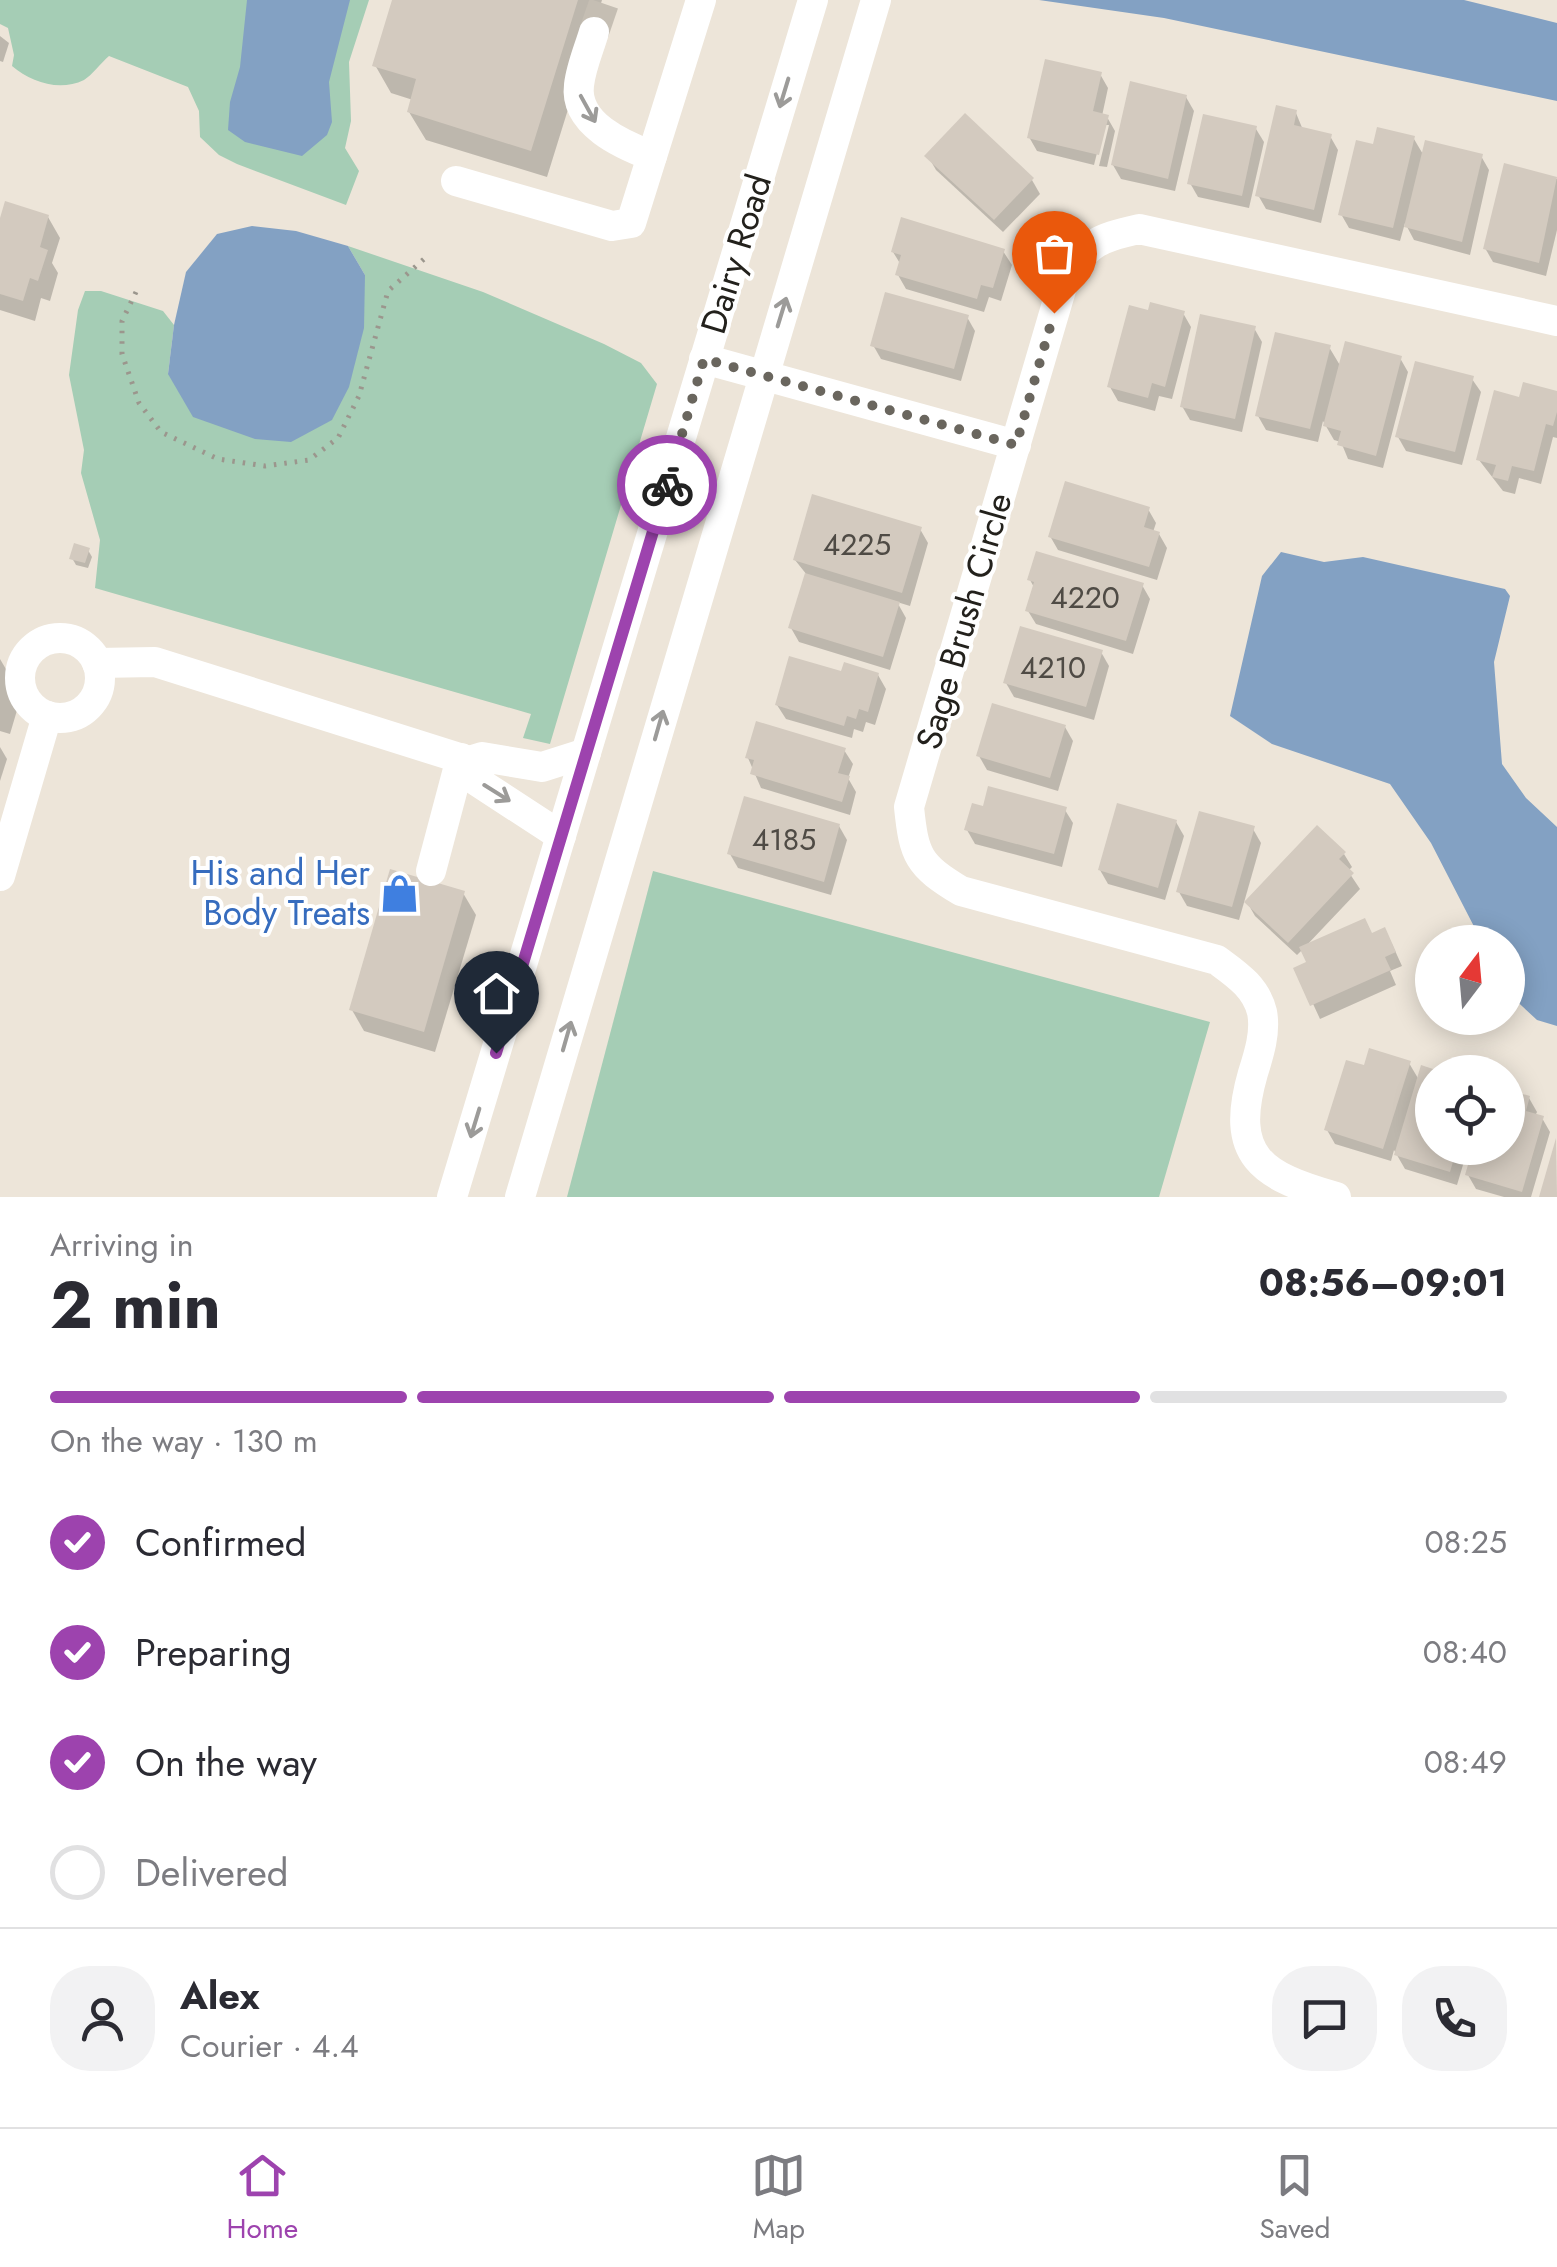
<!DOCTYPE html>
<meta charset="utf-8">
<style>
body{margin:0;font-family:Jost,sans-serif;background:#f2f2f3;color:#2b2b33;height:100vh;display:flex;flex-direction:column;font-size:38px;white-space:nowrap}
*{box-sizing:border-box;margin:0}
p{font-size:32px;color:#7c7c81}
.icon{flex:none;width:55px;height:55px;fill:none;stroke:currentColor;stroke-width:2;stroke-linecap:round;stroke-linejoin:round}
.map{position:relative;height:1197px;overflow:hidden}
.drawer{display:flex;flex-direction:column;background:#fff;flex:1}
.drawer>*{flex:none}
.needle{width:65px;rotate:16deg}
.controls{position:absolute;left:1415px;top:925px;display:grid;gap:20px}
.controls a{display:grid;place-items:center;width:110px;height:110px;border-radius:50%;background:#fff;box-shadow:0 5px 25px #0003;font-size:50px}
.pin{position:absolute;display:grid;place-items:center;width:85px;height:85px;color:#fff;margin:-102px -42px;border-radius:50% 50% 50% 0;rotate:-45deg;box-shadow:0 0 10px #0007}
.pin .icon{rotate:45deg}
.courier{position:absolute;display:grid;place-items:center;width:100px;height:100px;margin:-50px;border:8px solid #9d43ae;border-radius:50%;background:#fff;color:#222;box-shadow:0 2px 12px #0007}
.summary em{font-style:normal;font-weight:700}
.summary div{display:flex;flex-direction:column-reverse}
.summary{display:flex;align-items:center;justify-content:space-between;height:170px;padding:0 50px}
h1{font-size:65px;font-weight:700;line-height:75px}
.bar{display:grid;grid-template-columns:repeat(4,1fr);gap:15px 10px;align-content:center;height:120px;padding:0 50px}
.bar i{height:12px;border-radius:8px;background:#e1e1e2}
.bar .on{background:#9d43ae}
.bar p{grid-column:span 4}
.line{display:flex;align-items:center;gap:25px;padding:0 50px;border-top:2px solid #e1e1e2}
.line div{flex:1}
.round{display:grid;place-items:center;flex:none;width:105px;height:105px;border-radius:40px;background:#f2f2f3}
ol{padding:0 50px;list-style:none}
li{display:flex;align-items:center;gap:30px;height:110px}
li p{margin-inline-start:auto}
li .icon{padding:10px;border-radius:50%;background:#9d43ae;color:#fff;stroke-width:4}
li:last-child{color:#7c7c81}
li i{width:55px;height:55px;border:5px solid #e1e1e2;border-radius:50%}
.dock{display:flex;justify-content:space-around;align-items:center;height:140px;border-top:2px solid #e1e1e2;background:#fff;font-size:28px;color:#7c7c81}
.dock a{display:grid;justify-items:center;gap:5px}
.dock .on{color:#9d43ae}
.map>svg:first-child{display:block}
.green{fill:#a5cdb5}
.water{fill:#83a1c3}
.shadow{fill:#0003}
.building{fill:#d3cabf}
.lines{fill:none;stroke-linecap:round;stroke-linejoin:round}
.minor-tunnel{stroke:#c5beb3;stroke-width:30;stroke-dasharray:30 15;stroke-linecap:butt}
.path{stroke:#9b968d;stroke-width:5;stroke-dasharray:2.5 8;stroke-linecap:butt}
.minor{stroke:#fff;stroke-width:30}
.oneway{stroke:#9c9b99}
.done{stroke:#6a665e;stroke-width:10;stroke-dasharray:0 18}
.route{stroke:#9d43ae;stroke-width:12}
.labels{text-anchor:middle;dominant-baseline:central;stroke-width:8;stroke-linejoin:round;paint-order:stroke}
.number-label{font-size:30px;fill:#4f4b45}
.street-label{font-size:35px;fill:#23211c;stroke:#fff}
.shop-label{font-size:35px;fill:#366cbe;stroke:#fff;text-anchor:end}
</style>
<div class="map">
<svg width="1557" height="1197" viewBox="0 0 1557 1197">
<rect width="100%" height="100%" fill="#ede5d9"/>
<!-- green -->
<g class="green">
<path d="M0,0H369L349,62L351,121L345,148L359,171L346,205L237,164L219,155L200,137L199,111L188,87L109,56C101,63 92,75 84,80C59,92 31,82 12,66L14,55L8,28L0,24Z"/>
<polygon points="348,246 483,292 604,344 641,363 657,384 550,744 523,738 531,714 95,588 100,540 81,473 84,450 69,375 78,310 85,291 101,291 163,311 174,325 168,374 365,275"/>
<polygon points="653,871 1210,1022 1159,1197 567,1197"/>
</g>
<!-- water -->
<g class="water">
<polygon points="247,0 350,0 329,82 332,122 327,135 302,156 245,142 228,130 230,102 240,67"/>
<polygon points="1039,0 1464,0 1557,23 1557,101 1164,18"/>
<polygon points="252,226 296,231 348,246 365,275 364,328 349,387 332,420 291,442 255,439 193,417 168,374 174,325 186,272 217,234"/>
<polygon points="1281,552 1324,562 1363,557 1505,589 1510,596 1494,662 1502,764 1526,798 1557,827 1557,1026 1537,1020 1508,993 1508,942 1482,942 1431,843 1390,784 1272,744 1230,716 1262,576"/>
</g>
<!-- shadow -->
<g class="shadow">
<polygon points="395,0 602,0 547,177 426,140 409,112 413,100 391,93 375,65"/>
<polygon points="0,36 9,43 3,62 0,61"/>
<polygon points="1100,74 1108,88 1102,116 1107,117 1115,131 1107,167 1099,166 1109,125 1104,125 1094,165 1037,151 1029,137"/>
<polygon points="1186,97 1194,111 1175,191 1121,179 1113,165"/>
<polygon points="1296,113 1303,130 1330,136 1338,150 1321,223 1266,209 1258,195"/>
<polygon points="1256,129 1264,142 1249,208 1198,197 1190,183"/>
<polygon points="1414,139 1424,156 1481,156 1489,170 1470,255 1414,240 1405,223 1400,241 1349,228 1341,214"/>
<polygon points="928,156 1032,180 1040,194 1003,232 936,170"/>
<polygon points="1505,166 1557,179 1557,230 1546,276 1493,262 1485,248"/>
<polygon points="48,217 60,238 52,263 58,273 50,301 41,298 35,321 0,310 0,223"/>
<polygon points="1003,251 1012,265 1001,301 989,297 984,312 906,289 898,275 901,265 893,252"/>
<polygon points="1150,313 1183,313 1191,327 1172,399 1159,396 1155,411 1118,401 1110,387"/>
<polygon points="967,317 975,331 961,381 881,359 873,345"/>
<polygon points="1254,328 1262,342 1242,432 1190,420 1182,406"/>
<polygon points="1329,347 1341,367 1400,358 1408,372 1383,468 1348,459 1341,442 1334,440 1323,421 1318,442 1266,430 1258,416"/>
<polygon points="1472,379 1481,392 1462,465 1406,451 1398,437"/>
<polygon points="1557,393 1557,438 1553,437 1541,484 1519,478 1515,494 1503,491 1479,460 1521,400"/>
<polygon points="1148,509 1156,523 1153,532 1159,534 1167,548 1157,580 1058,550 1050,536"/>
<polygon points="920,529 928,543 910,606 897,602 906,618 890,670 799,642 791,628 807,575 795,560"/>
<polygon points="88,550 92,557 88,568 76,565 72,558"/>
<polygon points="1030,580 1142,585 1150,599 1133,654 1036,624 1028,611 1035,589"/>
<polygon points="1101,652 1109,666 1094,720 1014,697 1006,683"/>
<polygon points="0,659 13,681 9,692 18,707 10,734 0,731"/>
<polygon points="843,674 878,675 886,689 875,725 866,722 863,732 854,729 852,738 786,719 777,705"/>
<polygon points="1065,727 1073,741 1058,791 987,770 979,756"/>
<polygon points="0,747 7,759 0,781"/>
<polygon points="844,750 853,764 848,778 856,792 850,815 761,788 748,758"/>
<polygon points="1065,810 1073,823 1062,867 975,844 967,830"/>
<polygon points="1176,822 1184,836 1165,900 1108,884 1100,870"/>
<polygon points="839,826 847,840 831,895 738,868 730,854"/>
<polygon points="1253,829 1261,843 1239,920 1187,906 1179,892"/>
<polygon points="1344,854 1352,867 1348,871 1360,889 1305,947 1372,935 1392,944 1402,966 1390,971 1396,985 1320,1019 1297,969 1309,964 1303,949 1297,955 1255,916 1247,902"/>
<polygon points="463,893 476,915 435,1052 364,1031 352,1010"/>
<polygon points="1409,1063 1419,1080 1423,1068 1436,1072 1432,1072 1432,1148 1468,1148 1457,1185 1405,1169 1394,1150 1391,1161 1335,1144 1327,1130 1366,1068"/>
<polygon points="1508,1092 1529,1098 1537,1112 1535,1116 1542,1118 1550,1132 1531,1197 1504,1197 1476,1189 1468,1175 1476,1148 1508,1148"/>
</g>
<!-- building -->
<g class="building">
<polygon points="392,0 578,0 531,151 407,112 416,79 372,66"/>
<polygon points="1045,59 1102,72 1093,111 1109,115 1099,155 1027,138"/>
<polygon points="1130,81 1187,95 1168,179 1111,165"/>
<polygon points="1276,105 1297,110 1294,125 1332,134 1314,210 1255,196"/>
<polygon points="965,113 1034,178 994,220 924,156"/>
<polygon points="1203,114 1257,126 1242,196 1187,184"/>
<polygon points="1377,127 1415,136 1393,228 1338,215 1356,140 1373,144"/>
<polygon points="1425,140 1483,154 1462,242 1404,227"/>
<polygon points="1504,163 1557,177 1539,263 1483,249"/>
<polygon points="5,201 49,215 40,247 48,250 38,281 30,278 23,301 0,294 0,218"/>
<polygon points="901,217 1005,249 993,288 981,285 977,299 895,275 901,255 891,252"/>
<polygon points="885,292 969,315 954,369 870,346"/>
<polygon points="1150,302 1185,311 1165,387 1152,383 1148,398 1107,387 1129,305 1148,310"/>
<polygon points="1200,314 1256,326 1235,419 1180,407"/>
<polygon points="1275,332 1331,345 1310,429 1255,416"/>
<polygon points="1345,341 1402,356 1376,456 1337,445 1341,431 1323,426"/>
<polygon points="1415,361 1474,376 1455,452 1395,437"/>
<polygon points="1523,382 1557,391 1557,412 1553,426 1546,424 1534,471 1512,466 1508,481 1492,477 1496,465 1476,460 1494,390 1519,397"/>
<polygon points="1065,481 1150,507 1144,527 1160,532 1149,567 1048,537"/>
<polygon points="812,494 922,527 902,593 793,560"/>
<polygon points="74,543 90,548 85,563 69,559"/>
<polygon points="1036,551 1144,583 1126,641 1025,611 1034,582 1027,580"/>
<polygon points="805,573 900,602 883,657 788,628"/>
<polygon points="1020,626 1103,650 1086,707 1003,683"/>
<polygon points="789,656 841,671 844,662 879,673 868,712 859,709 856,719 847,716 844,726 775,705"/>
<polygon points="992,703 1066,725 1050,778 976,756"/>
<polygon points="756,721 846,748 838,773 850,776 842,802 750,774 754,760 745,758"/>
<polygon points="988,786 1067,807 1054,854 964,830 972,803 983,806"/>
<polygon points="744,796 840,824 824,882 727,854"/>
<polygon points="1117,803 1177,820 1158,888 1098,870"/>
<polygon points="1199,811 1255,826 1232,907 1176,892"/>
<polygon points="1317,825 1346,852 1339,859 1354,873 1288,943 1244,902"/>
<polygon points="390,869 465,891 424,1032 349,1010"/>
<polygon points="1365,918 1372,933 1385,927 1396,952 1385,957 1391,970 1310,1006 1293,968 1306,962 1299,947"/>
<polygon points="1369,1048 1411,1061 1383,1149 1324,1130 1346,1060 1364,1065"/>
<polygon points="1421,1065 1442,1072 1432,1072 1432,1148 1457,1148 1450,1172 1394,1155"/>
<polygon points="1508,1090 1530,1096 1526,1111 1544,1116 1522,1192 1465,1175 1473,1148 1508,1148"/>
<polygon points="1556,1138 1557,1197 1539,1197"/>
</g>
<g class="lines">
<!-- minor-tunnel -->
<polyline class="minor-tunnel" points="594,32 605,0"/>
<!-- path -->
<polyline class="path" points="136,292 122,321 122,354 139,403 161,432 218,459 265,466 309,460 338,438 359,396 388,291 424,259"/>
<!-- minor -->
<g class="minor">
<path d="M594,32C589,49 581,67 579,85C574,124 623,145 652,156"/>
<polyline points="456,181 612,226 631,223 701,0"/>
<polyline points="704,359 1016,445"/>
<circle cx="60" cy="678" r="40"/>
<polyline points="97,663 155,662 469,761"/>
<polyline points="561,836 472,778 469,761 482,757 542,767 586,753"/>
<polyline points="431,871 461,758"/>
<polyline points="0,876 47,716"/>
<polyline points="452,1197 813,0"/>
<polyline points="520,1197 876,0"/>
<path d="M1336,1197C1261,1176 1229,1156 1253,1073C1259,1054 1266,1032 1262,1012C1256,987 1236,974 1217,960L961,891C918,865 914,856 909,807L1063,283C1086,243 1096,239 1139,229L1557,321"/>
</g>
</g>
<!-- one-way arrows -->
<defs><path id="oneway-shaft" d="M-6 0H5M1.5-3L5.5 0L1.5 3" fill="none" stroke-width="1.6" stroke-linecap="round" stroke-linejoin="round" transform="scale(2.5)"/></defs>
<g class="oneway">
<use href="#oneway-shaft" transform="translate(784 93) rotate(107)"/>
<use href="#oneway-shaft" transform="translate(588 109) rotate(61)"/>
<use href="#oneway-shaft" transform="translate(782 312) rotate(-73)"/>
<use href="#oneway-shaft" transform="translate(659 725) rotate(-74)"/>
<use href="#oneway-shaft" transform="translate(497 793) rotate(32)"/>
<use href="#oneway-shaft" transform="translate(567 1036) rotate(-74)"/>
<use href="#oneway-shaft" transform="translate(475 1123) rotate(107)"/>
</g>
<g class="lines">
<!-- done -->
<polyline class="done" points="667,485 704,359 1016,445 1054,313"/>
<!-- route -->
<polyline class="route" points="496,1053 667,485"/>
</g>
<!-- icons -->
<defs>
<symbol id="shop-bare" viewBox="-9 -9 18 18"><path d="M-5-2.5h2.3a2.7 3.5 0 0 1 5.4 0H5L5.5 6h-11ZM-1.5-2.5h3a1.5 2.3 0 0 0-3 0Z" fill="#3f7fe0" stroke="#fff" stroke-width="2.5" paint-order="stroke"/></symbol>
</defs>
<g fill-rule="evenodd">
<use href="#shop-bare" x="372" y="866" width="55" height="55"/>
</g>
<g class="labels">
<!-- number labels -->
<g class="number-label">
<text x="857" y="544">4225</text>
<text x="1085" y="597">4220</text>
<text x="1053" y="667">4210</text>
<text x="784" y="839">4185</text>
</g>
<!-- street labels -->
<g class="street-label">
<text transform="translate(736 254) rotate(-73)">Dairy Road</text>
<text transform="translate(964 621) rotate(-74)">Sage Brush Circle</text>
</g>
<!-- shop labels -->
<g class="shop-label">
<text x="370" y="873">His and Her<tspan x="370" dy="40">Body Treats</tspan></text>
</g>
</g>
</svg>
<div class="controls">
<a><svg class="needle" viewBox="-14 -14 28 28"><path d="M0-13l5 13h-10z" fill="#e53935"/><path d="M0 13l5-13h-10z" fill="#7c7c81"/></svg></a>
<a><svg class="icon" aria-label="locate" viewBox="0 0 24 24"><circle cx="12" cy="12" r="6"/><path d="M12 2v4M12 18v4M2 12h4M18 12h4"/></svg></a>
</div>
<div class="pin" style="left:1054px;top:313px;background:#ea580c"><svg class="icon" aria-label="bag" viewBox="0 0 24 24"><path d="M5 8h14l-1 12H6zM9 8a3 3 0 0 1 6 0"/></svg></div>
<div class="pin" style="left:496px;top:1053px;background:#1f2937"><svg class="icon" aria-label="home" viewBox="0 0 24 24"><path d="M3 11l9-7 9 7M6 9v11h12V9"/></svg></div>
<div class="courier" style="left:667px;top:485px"><svg class="icon" aria-label="bike" viewBox="0 0 24 24"><circle cx="6" cy="16" r="4"/><circle cx="18" cy="16" r="4"/><path d="M6 16l4-8h5l3 8M10 8l3 8H6M13 5h3"/></svg></div>
</div>
<section class="drawer">
<div class="summary"><div><h1>2 min</h1><p>Arriving in</p></div><em>08:56–09:01</em></div>
<div class="bar"><i class="on"></i><i class="on"></i><i class="on"></i><i></i><p>On the way · 130 m</p></div>
<ol>
<li><svg class="icon" aria-label="check" viewBox="0 0 24 24"><path d="M5 12l5 5 9-10"/></svg>Confirmed<p>08:25</p></li>
<li><svg class="icon" aria-label="check" viewBox="0 0 24 24"><path d="M5 12l5 5 9-10"/></svg>Preparing<p>08:40</p></li>
<li><svg class="icon" aria-label="check" viewBox="0 0 24 24"><path d="M5 12l5 5 9-10"/></svg>On the way<p>08:49</p></li>
<li><i></i>Delivered</li>
</ol>
<div class="line" style="height:180px"><a class="round"><svg class="icon" aria-label="person" viewBox="0 0 24 24"><circle cx="12" cy="8" r="4"/><path d="M4 21q1-7 8-7t8 7"/></svg></a><div><b>Alex</b><p>Courier · 4.4</p></div><a class="round"><svg class="icon" aria-label="chat" viewBox="0 0 24 24"><path d="M4 5h16v11H9l-5 4z"/></svg></a><a class="round"><svg class="icon" aria-label="phone" viewBox="0 0 24 24"><path d="M5 4h4l2 5-3 2q2 4 5 5l2-3 5 2v4C11 20 4 13 5 4z"/></svg></a></div>
</section>
<nav class="dock">
<a class="on"><svg class="icon" aria-label="home" viewBox="0 0 24 24"><path d="M3 11l9-7 9 7M6 9v11h12V9"/></svg>Home</a>
<a><svg class="icon" aria-label="map" viewBox="0 0 24 24"><path d="M3 6l6-2 6 2 6-2v14l-6 2-6-2-6 2zM9 4v14M15 6v14"/></svg>Map</a>
<a><svg class="icon" aria-label="saved" viewBox="0 0 24 24"><path d="M7 4h10v16l-5-4-5 4z"/></svg>Saved</a>
</nav>
